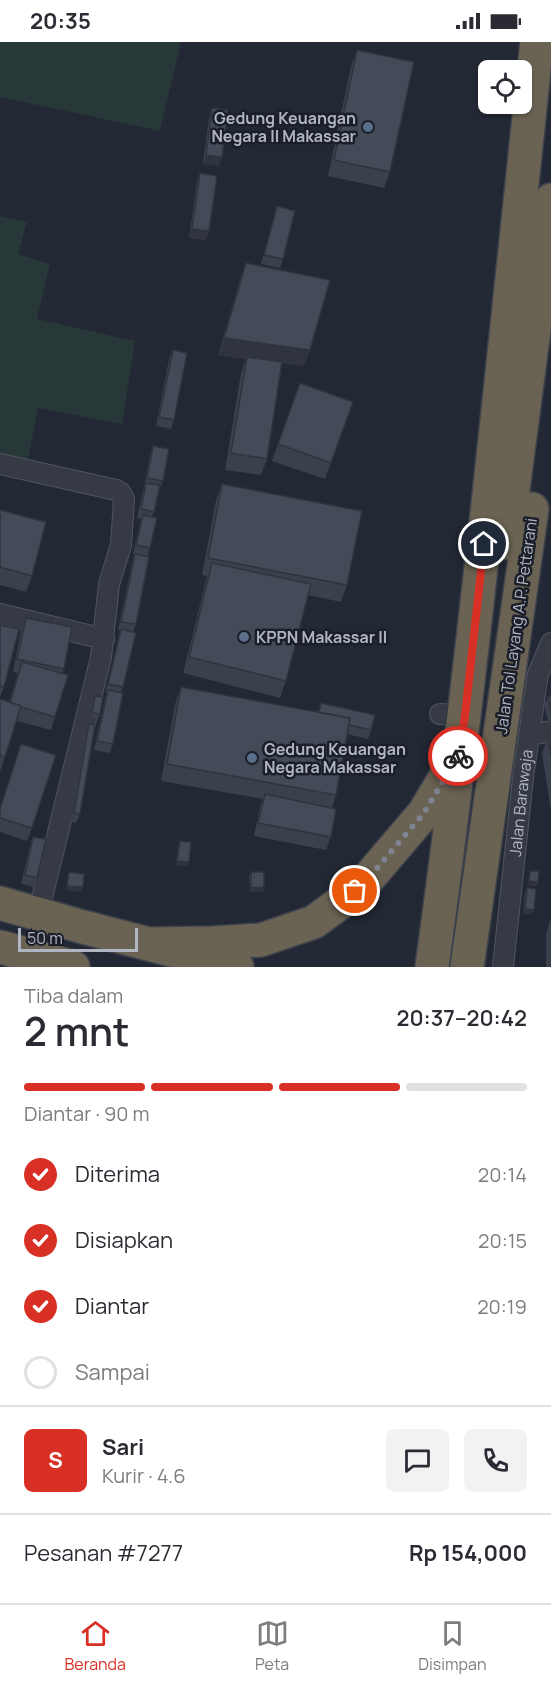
<!DOCTYPE html>
<html lang="id">
<meta charset="utf-8">
<style>
body{margin:0;font-family:Manrope,sans-serif;background:#f2f2f3;color:#2b2b33;height:100vh;display:flex;flex-direction:column;font-size:22px;white-space:nowrap}
*{box-sizing:border-box;margin:0}
p{font-size:20px;color:#7c7c81}
.icon{flex:none;width:33px;height:33px;fill:none;stroke:currentColor;stroke-width:2;stroke-linecap:round;stroke-linejoin:round}
.map{position:relative;height:925px;overflow:hidden}
.details{display:flex;flex-direction:column;background:#fff;flex:1}
.details>*{flex:none}
.controls{position:absolute;left:478px;top:18px;display:grid;gap:12px}
.controls a{display:grid;place-items:center;width:54px;height:54px;border-radius:9px;background:#fff;box-shadow:0 2px 4px #0004;font-size:30px}
.scale{position:absolute;left:18px;bottom:15px;width:120px;box-sizing:border-box;padding-left:6px;border:3px solid #afb5c1;border-top:0;font-size:16px;line-height:21px;white-space:nowrap;color:#afb5c1;-webkit-text-stroke:4px #1b1f29;paint-order:stroke}
.pin{position:absolute;display:grid;place-items:center;width:51px;height:51px;color:#fff;margin:-26px;border:3px solid #fff;border-radius:50%;box-shadow:0 2px 6px #0007}
.courier{position:absolute;display:grid;place-items:center;width:60px;height:60px;margin:-30px;border:4px solid #d93025;border-radius:50%;background:#fff;color:#222;box-shadow:0 2px 8px #0007}
.head em{font-style:normal;font-weight:600}
.head div{display:flex;flex-direction:column-reverse}
.head{display:flex;align-items:center;justify-content:space-between;height:102px;padding:0 24px}
h1{font-size:39px;font-weight:600;line-height:45px}
.bar{display:grid;grid-template-columns:repeat(4,1fr);gap:9px 6px;align-content:center;height:72px;padding:0 24px}
.bar i{height:8px;border-radius:4px;background:#e1e1e2}
.bar .current{background:#d93025}
.bar p{grid-column:span 4}
.line{display:flex;align-items:center;gap:15px;padding:0 24px;border-top:2px solid #e1e1e2}
.line div{flex:1}
.round{display:grid;place-items:center;flex:none;width:63px;height:63px;border-radius:9px;background:#f2f2f3}
ol{padding:0 24px;list-style:none}
li{display:flex;align-items:center;gap:18px;height:66px}
li p{margin-inline-start:auto}
li .icon{padding:6px;border-radius:50%;background:#d93025;color:#fff;stroke-width:4}
li:last-child{color:#7c7c81}
li i{width:33px;height:33px;border:3px solid #e1e1e2;border-radius:50%}
.status{display:flex;justify-content:space-between;align-items:center;height:42px;padding:0 30px;background:#fff;direction:ltr}
.status svg{height:16px;fill:currentColor}
.tabs{display:flex;justify-content:space-around;align-items:center;height:84px;border-top:2px solid #e1e1e2;background:#fff;font-size:16px;color:#7c7c81}
.tabs a{display:grid;justify-items:center;gap:3px}
.tabs .current{color:#d93025}
.map>svg:first-child{display:block}
.grass{fill:#283839}
.lines{fill:none;stroke-linecap:round;stroke-linejoin:round}
.street-casing{stroke:#50555f;stroke-width:22}
.highway-casing{stroke:#3d424c;stroke-width:36}
.street{stroke:#353a45;stroke-width:20}
.highway{stroke:#6a6353;stroke-width:33}
.wall{fill:#3a404c}
.shaded-wall{fill:#2f343e}
.building{fill:#434b58;stroke:#2f343e;stroke-width:1.5}
.done{stroke:#7e8490;stroke-width:6;stroke-dasharray:0 10.8}
.route{stroke:#d93025;stroke-width:8}
.service-dot{fill:#5c6f8a;stroke:#1b1f29;stroke-width:2}
.labels{text-anchor:middle;dominant-baseline:central;stroke-width:5;stroke-linejoin:round;paint-order:stroke}
.poi-label{font-size:16px;font-weight:bold;fill:#afb5c1;stroke:#1b1f29;text-anchor:start}
.street-label{font-size:16px;fill:#afb5c1;stroke:#1b1f29}
</style>
<div class="status"><b>20:35</b><svg viewBox="0 0 49 12"><path d="M0 12V9h3v3zM5 12V6h3v6zM10 12V3h3v9zM15 12V0h3v12zM26 1h20v11H26zM47 4h2v5h-2z"/></svg></div>
<div class="map">
<svg width="551" height="925" viewBox="0 0 551 925">
<rect width="100%" height="100%" fill="#222834"/>
<!-- grass -->
<g class="grass">
<polygon points="0,0 181,0 160,89 0,55"/>
<polygon points="0,174 27,180 18,212 50,222 37,277 135,299 122,382 38,366 28,418 0,413"/>
</g>
<g class="lines">
<defs>
<g id="street">
<polyline points="0,422 116,448 120,450 124,457 121,503 109,542 101,615 38,872"/>
<polyline points="0,572 104,597"/>
<polyline points="440,672 465,674"/>
<polyline points="530,693 551,689"/>
<path id="s1" d="M503,925L523,736L536,645L538,632L551,601"/>
</g>
<g id="highway">
<polyline points="506,501 551,158"/>
<polyline points="0,861 83,885 237,925"/>
<polyline points="148,902 213,901 261,898 314,880 344,858 366,839 424,771 454,721"/>
<polyline points="0,905 73,925"/>
<path d="M432,925C474,618 504,309 537,0"/>
<polyline points="467,925 532,467"/>
</g>
</defs>
<!-- street casing -->
<use href="#street" class="street-casing"/>
<!-- highway casing -->
<use href="#highway" class="highway-casing"/>
<!-- street -->
<use href="#street" class="street"/>
<!-- highway -->
<use href="#highway" class="highway"/>
</g>
<!-- wall -->
<g class="wall">
<polygon points="357,8 390,130 384,146 328,134 351,24"/>
<polygon points="212,66 219,124 203,122 209,75"/>
<polygon points="200,131 206,198 189,196 197,140"/>
<polygon points="277,164 283,217 280,226 261,222"/>
<polygon points="246,221 310,308 304,324 282,321 267,417 261,433 225,428 241,331 246,317 218,313 240,238"/>
<polygon points="173,308 174,378 171,387 156,384 169,317"/>
<polygon points="300,341 353,360 325,437 272,419"/>
<polygon points="153,404 163,439 159,448 152,475 150,506 147,515 136,582 133,590 123,645 121,650 113,702 110,711 94,708 105,657 107,651 105,651 121,589 118,588 132,521 135,512 133,512 141,477 137,476 144,445 150,413"/>
<polygon points="222,442 347,543 341,560 308,553 286,639 280,656 183,631 207,534 202,533 216,458"/>
<polygon points="0,468 32,534 26,550 0,543"/>
<polygon points="26,576 64,627 62,632 55,675 51,688 17,679 0,730 0,657 9,660 18,631 13,630 21,588"/>
<polygon points="0,583 4,645 0,655"/>
<polygon points="181,645 318,670 321,661 371,688 368,697 347,692 336,753 332,766 331,795 326,808 254,794 260,765 263,757 161,739 175,662"/>
<polygon points="95,654 100,672 98,677 91,675"/>
<polygon points="551,654 551,681 549,681 544,664 548,655"/>
<polygon points="89,682 80,772 76,781 71,780 86,691"/>
<polygon points="548,694 551,694 551,769 542,711"/>
<polygon points="21,702 32,786 27,799 0,790 0,766"/>
<polygon points="33,795 37,836 34,845 21,842 30,804"/>
<polygon points="180,799 189,820 187,824 176,823 178,803"/>
<polygon points="251,830 264,845 263,850 250,850 249,834"/>
<polygon points="527,846 534,868 532,872 523,872 525,851"/>
<polygon points="551,877 551,925 546,925 546,892"/>
</g>
<!-- shaded-wall -->
<g class="shaded-wall">
<polygon points="206,113 222,115 219,124 203,122"/>
<polygon points="192,187 209,189 206,198 189,196"/>
<polygon points="224,296 310,308 304,324 218,313"/>
<polygon points="177,819 189,820 187,824 176,823"/>
<polygon points="529,839 538,840 537,844 527,844"/>
<polygon points="67,844 83,845 81,850 66,848"/>
<polygon points="264,845 263,850 250,850 251,846"/>
<polygon points="525,867 534,868 532,872 523,872"/>
</g>
<!-- building -->
<g class="building">
<polygon points="357,8 414,20 390,130 334,118"/>
<polygon points="212,66 228,68 222,115 206,113"/>
<polygon points="200,131 217,134 209,189 192,187"/>
<polygon points="277,164 295,169 283,217 264,213"/>
<polygon points="246,221 330,238 310,308 224,296"/>
<polygon points="173,308 187,311 174,378 159,375"/>
<polygon points="247,315 282,320 267,417 231,411"/>
<polygon points="300,341 353,360 331,421 278,402"/>
<polygon points="153,404 169,407 163,439 147,436"/>
<polygon points="146,441 160,443 154,470 141,467"/>
<polygon points="222,442 362,469 347,543 208,516"/>
<polygon points="0,468 46,480 32,534 0,525"/>
<polygon points="143,473 157,476 150,506 136,503"/>
<polygon points="135,512 149,515 136,582 121,580"/>
<polygon points="212,521 311,542 286,639 189,615"/>
<polygon points="26,576 72,585 64,627 17,617"/>
<polygon points="0,583 19,587 4,645 0,644"/>
<polygon points="121,587 136,591 123,645 108,642"/>
<polygon points="22,620 68,633 55,675 21,665 21,664 10,661"/>
<polygon points="181,645 350,676 336,753 167,722"/>
<polygon points="108,648 123,651 113,702 97,699"/>
<polygon points="95,654 103,655 100,672 92,671"/>
<polygon points="551,654 551,669 548,655"/>
<polygon points="0,657 21,664 5,715 0,714"/>
<polygon points="321,661 375,673 371,688 349,683 350,676 319,670"/>
<polygon points="89,682 95,683 80,772 74,771"/>
<polygon points="548,694 551,694 551,715"/>
<polygon points="21,702 56,713 32,786 0,776 0,767"/>
<polygon points="265,752 336,767 331,795 258,781"/>
<polygon points="33,795 46,797 37,836 25,833"/>
<polygon points="180,799 191,800 189,820 177,819"/>
<polygon points="530,829 539,829 538,840 529,839"/>
<polygon points="69,830 84,832 83,845 67,844"/>
<polygon points="251,830 264,830 264,845 251,846"/>
<polygon points="527,846 536,847 534,868 525,867"/>
</g>
<g class="lines">
<!-- done -->
<polyline class="done" points="355,849 366,839 424,771 458,714"/>
<!-- route -->
<polyline class="route" points="458,714 465,674 484,502"/>
</g>
<!-- markers -->
<g class="service-dot">
<circle cx="368" cy="85" r="6"/>
<circle cx="244" cy="595" r="6"/>
<circle cx="252" cy="716" r="6"/>
</g>
<g class="labels">
<!-- poi labels -->
<g class="poi-label">
<text x="356" y="76" text-anchor="end">Gedung Keuangan<tspan x="356" dy="18">Negara II Makassar</tspan></text>
<text x="256" y="595">KPPN Makassar II</text>
<text x="264" y="707">Gedung Keuangan<tspan x="264" dy="18">Negara Makassar</tspan></text>
</g>
<!-- street labels -->
<g class="street-label">
<text transform="translate(516 584) rotate(-82)">Jalan Tol Layang A.P. Pettarani</text>
<text stroke="none"><textPath href="#s1" startOffset="165">Jalan Barawaja</textPath></text>
</g>
</g>
</svg>
<div class="controls">
<a><svg class="icon" aria-label="locate" viewBox="0 0 24 24"><circle cx="12" cy="12" r="6"/><path d="M12 2v4M12 18v4M2 12h4M18 12h4"/></svg></a>
</div>
<div class="scale">50 m</div>
<div class="pin" style="left:355px;top:849px;background:#ea580c"><svg class="icon" aria-label="bag" viewBox="0 0 24 24"><path d="M5 8h14l-1 12H6zM9 8a3 3 0 0 1 6 0"/></svg></div>
<div class="pin" style="left:484px;top:502px;background:#1f2937"><svg class="icon" aria-label="home" viewBox="0 0 24 24"><path d="M3 11l9-7 9 7M6 9v11h12V9"/></svg></div>
<div class="courier" style="left:458px;top:714px"><svg class="icon" aria-label="bike" viewBox="0 0 24 24"><circle cx="6" cy="16" r="4"/><circle cx="18" cy="16" r="4"/><path d="M6 16l4-8h5l3 8M10 8l3 8H6M13 5h3"/></svg></div>
</div>
<section class="details">
<div class="head"><div><h1>2 mnt</h1><p>Tiba dalam</p></div><em>20:37–20:42</em></div>
<div class="bar"><i class="current"></i><i class="current"></i><i class="current"></i><i></i><p>Diantar · 90 m</p></div>
<ol>
<li><svg class="icon" aria-label="check" viewBox="0 0 24 24"><path d="M5 12l5 5 9-10"/></svg>Diterima<p>20:14</p></li>
<li><svg class="icon" aria-label="check" viewBox="0 0 24 24"><path d="M5 12l5 5 9-10"/></svg>Disiapkan<p>20:15</p></li>
<li><svg class="icon" aria-label="check" viewBox="0 0 24 24"><path d="M5 12l5 5 9-10"/></svg>Diantar<p>20:19</p></li>
<li><i></i>Sampai</li>
</ol>
<div class="line" style="height:108px"><b class="round" style="background:#d93025;color:#fff">S</b><div><b>Sari</b><p>Kurir · 4.6</p></div><a class="round"><svg class="icon" aria-label="chat" viewBox="0 0 24 24"><path d="M4 5h16v11H9l-5 4z"/></svg></a><a class="round"><svg class="icon" aria-label="phone" viewBox="0 0 24 24"><path d="M5 4h4l2 5-3 2q2 4 5 5l2-3 5 2v4C11 20 4 13 5 4z"/></svg></a></div>
<div class="line" style="height:78px"><div>Pesanan #7277</div><b>Rp 154,000</b></div>
</section>
<nav class="tabs">
<a class="current"><svg class="icon" aria-label="home" viewBox="0 0 24 24"><path d="M3 11l9-7 9 7M6 9v11h12V9"/></svg>Beranda</a>
<a><svg class="icon" aria-label="map" viewBox="0 0 24 24"><path d="M3 6l6-2 6 2 6-2v14l-6 2-6-2-6 2zM9 4v14M15 6v14"/></svg>Peta</a>
<a><svg class="icon" aria-label="saved" viewBox="0 0 24 24"><path d="M7 4h10v16l-5-4-5 4z"/></svg>Disimpan</a>
</nav>
